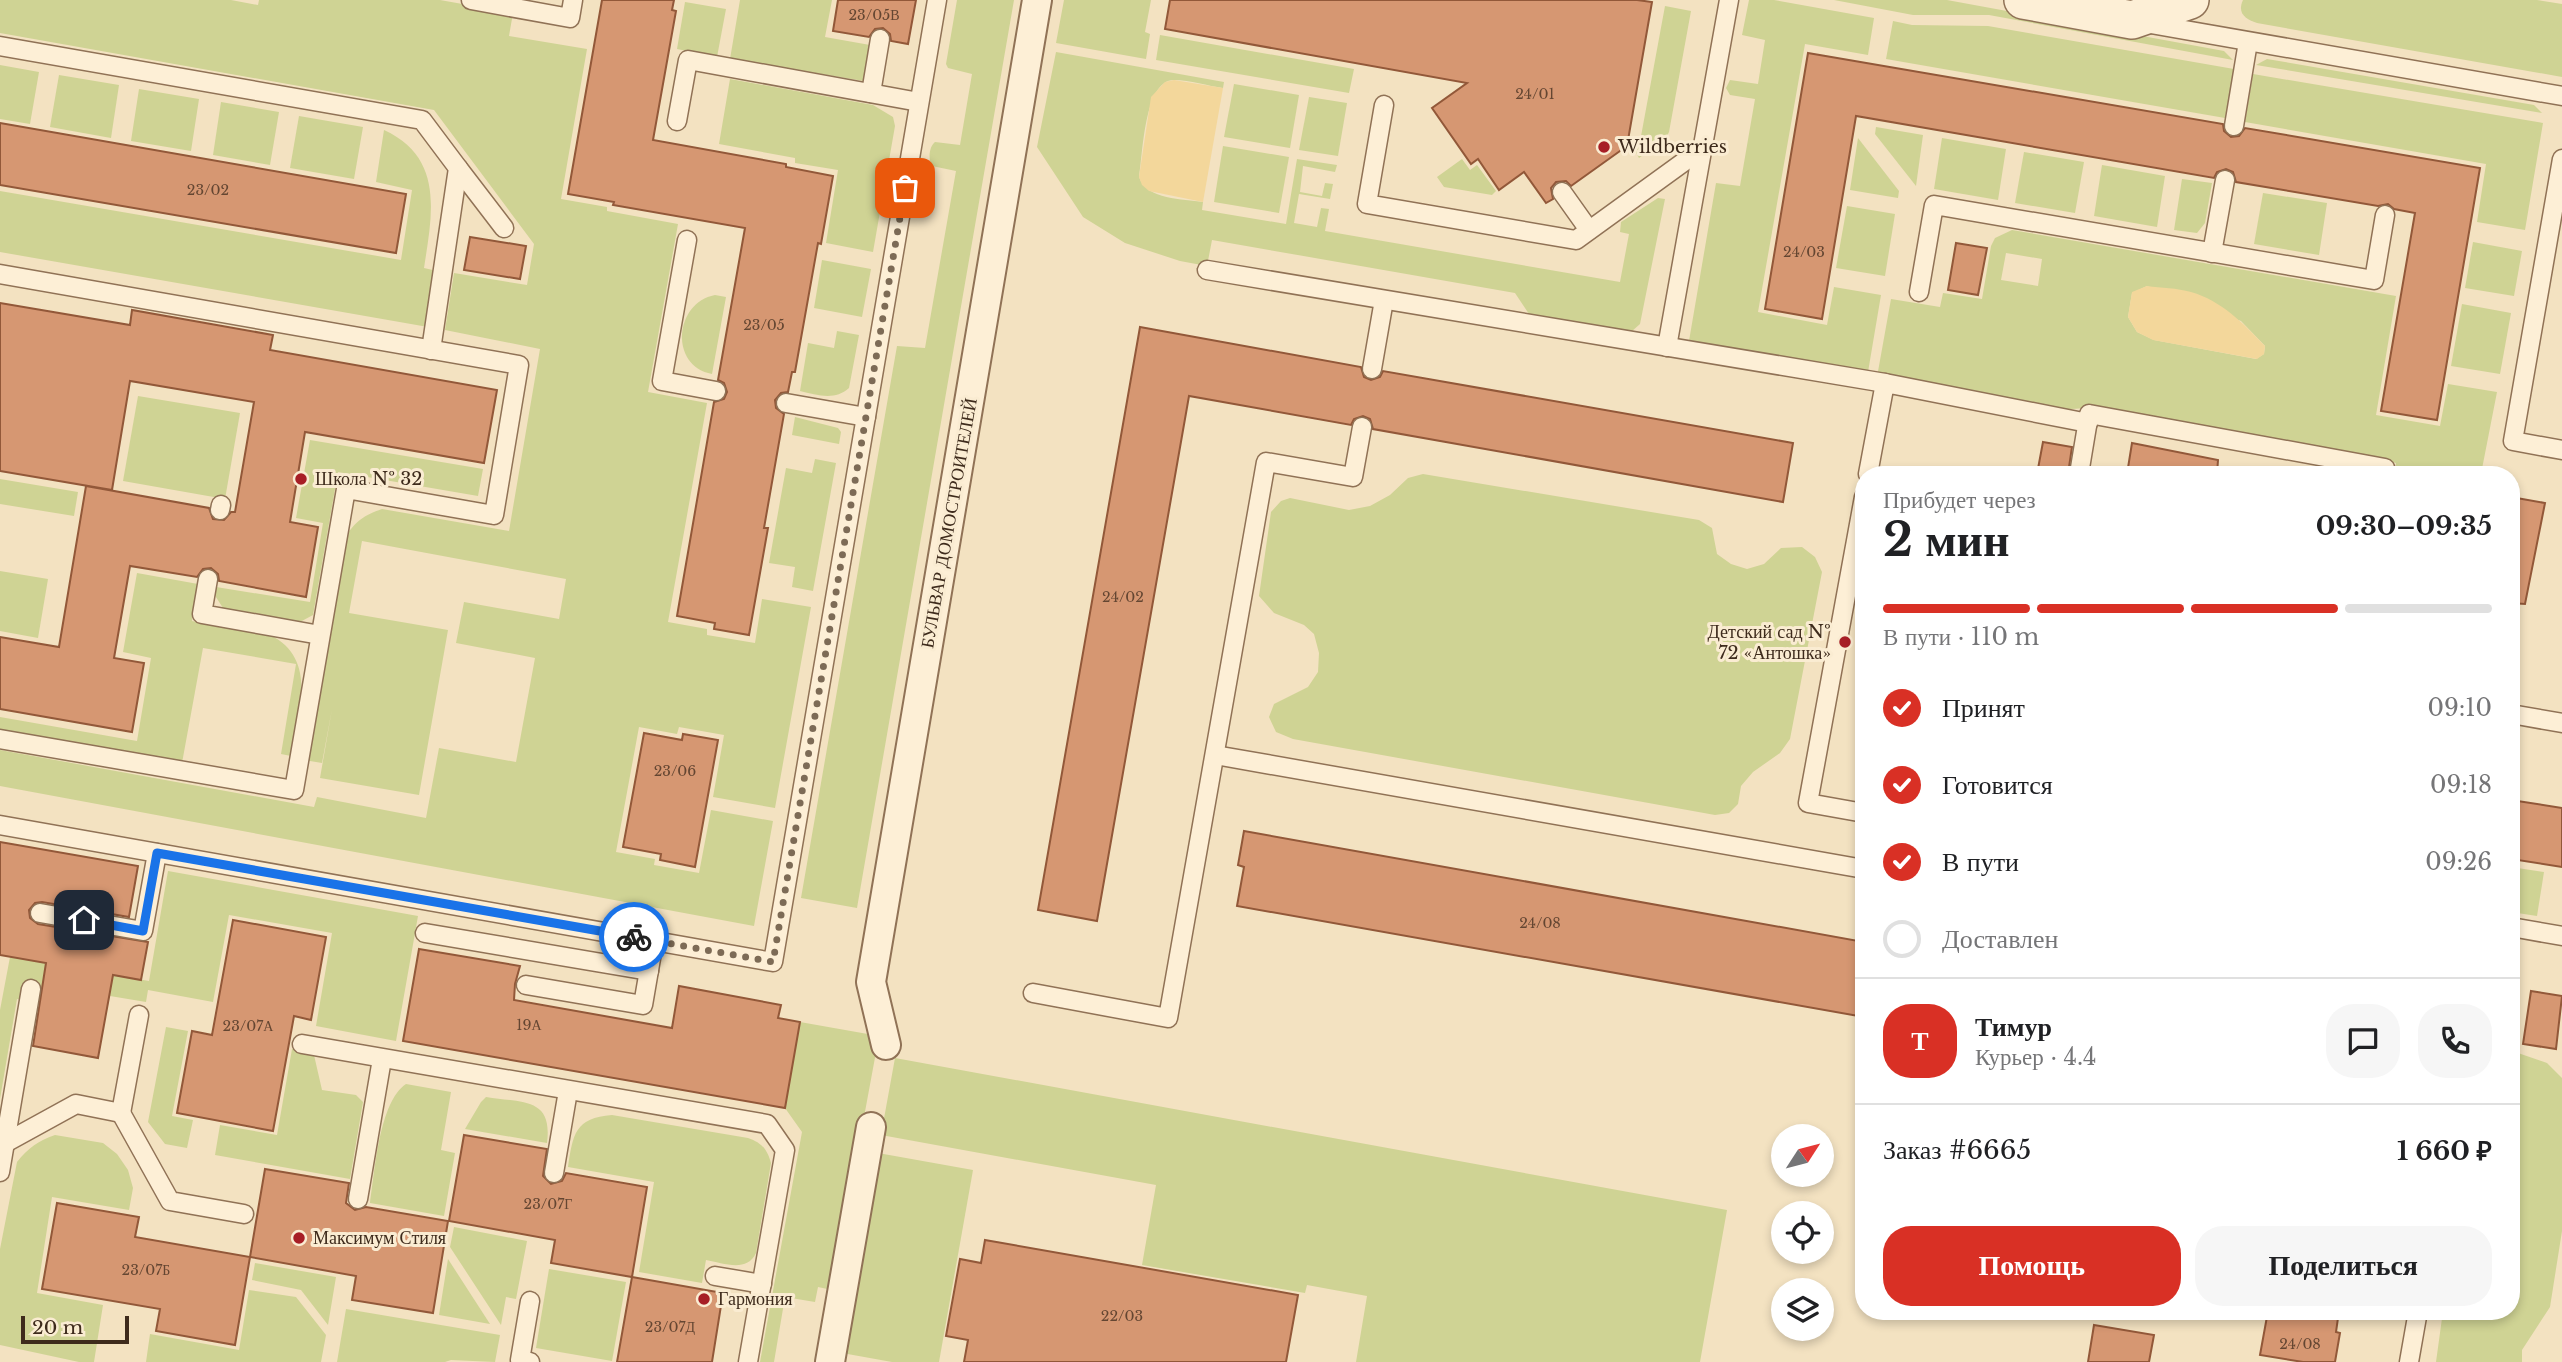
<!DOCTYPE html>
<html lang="ru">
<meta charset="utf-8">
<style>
body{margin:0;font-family:"Libre Baskerville",serif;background:#f6f6f6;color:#202124;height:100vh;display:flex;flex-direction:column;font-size:26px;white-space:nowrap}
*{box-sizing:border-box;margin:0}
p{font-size:23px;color:#757577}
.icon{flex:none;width:38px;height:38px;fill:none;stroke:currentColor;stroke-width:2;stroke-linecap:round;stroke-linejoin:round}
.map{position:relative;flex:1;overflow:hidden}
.panel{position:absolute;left:1855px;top:466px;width:665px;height:854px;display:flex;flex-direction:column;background:#fff;border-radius:28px;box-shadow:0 4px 10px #0003}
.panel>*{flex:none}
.needle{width:46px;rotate:54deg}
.buttons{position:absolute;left:1771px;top:1124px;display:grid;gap:14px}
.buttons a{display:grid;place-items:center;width:63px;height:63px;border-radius:50%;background:#fff;box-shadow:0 4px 10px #0003;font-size:35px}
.scale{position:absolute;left:21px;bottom:18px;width:108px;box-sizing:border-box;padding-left:7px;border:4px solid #3e2b1c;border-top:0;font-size:19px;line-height:24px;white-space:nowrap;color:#3e2b1c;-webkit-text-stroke:5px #faecd2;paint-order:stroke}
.pin{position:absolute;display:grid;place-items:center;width:60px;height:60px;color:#fff;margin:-30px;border-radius:14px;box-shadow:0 4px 10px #0006}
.courier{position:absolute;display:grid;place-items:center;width:70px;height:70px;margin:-35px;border:5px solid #1a73e8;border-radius:50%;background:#fff;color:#222;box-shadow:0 2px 9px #0007}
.summary em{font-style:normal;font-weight:800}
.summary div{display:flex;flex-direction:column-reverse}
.summary{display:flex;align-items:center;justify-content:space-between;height:119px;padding:0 28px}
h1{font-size:46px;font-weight:800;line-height:52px}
.bar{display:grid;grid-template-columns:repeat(4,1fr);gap:10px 7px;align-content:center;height:84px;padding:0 28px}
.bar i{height:9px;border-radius:5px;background:#e0e0e0}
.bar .selected{background:#d93025}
.bar p{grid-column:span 4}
.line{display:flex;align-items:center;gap:18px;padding:0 28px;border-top:2px solid #e0e0e0}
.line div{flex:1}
.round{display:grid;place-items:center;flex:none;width:74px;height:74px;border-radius:28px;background:#f6f6f6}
ol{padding:0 28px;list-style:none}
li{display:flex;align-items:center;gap:21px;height:77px}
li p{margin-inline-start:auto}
li .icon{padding:7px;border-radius:50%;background:#d93025;color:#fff;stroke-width:4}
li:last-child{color:#757577}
li i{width:38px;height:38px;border:4px solid #e0e0e0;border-radius:50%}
.primary-button{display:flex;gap:14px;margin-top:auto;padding:14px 28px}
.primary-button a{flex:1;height:80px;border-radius:28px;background:#d93025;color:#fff;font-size:28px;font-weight:800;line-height:80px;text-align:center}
.primary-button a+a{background:#f6f6f6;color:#202124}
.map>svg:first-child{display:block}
.green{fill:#cfd394;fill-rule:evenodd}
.sand{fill:#f3d79b}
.building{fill:#d69772;stroke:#925839;stroke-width:2}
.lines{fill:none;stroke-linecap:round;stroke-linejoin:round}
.service-casing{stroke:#907256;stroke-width:21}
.pedestrian-casing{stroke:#907256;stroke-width:32}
.minor-casing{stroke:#907256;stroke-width:40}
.service{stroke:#fdefd6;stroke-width:18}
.pedestrian{stroke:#fdefd6;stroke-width:28}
.minor{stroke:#fdefd6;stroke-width:37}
.done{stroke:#7d6b56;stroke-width:7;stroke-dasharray:0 12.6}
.route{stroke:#1a73e8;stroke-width:9}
.poi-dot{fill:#a71e25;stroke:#faecd2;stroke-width:2.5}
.labels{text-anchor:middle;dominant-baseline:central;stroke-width:6;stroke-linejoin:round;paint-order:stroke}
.number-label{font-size:14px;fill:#644632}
.poi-label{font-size:18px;fill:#3e2b1c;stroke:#faecd2;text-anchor:start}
.street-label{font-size:18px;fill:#3e2b1c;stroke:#faecd2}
</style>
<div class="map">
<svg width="2562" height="1362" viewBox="0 0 2562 1362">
<rect width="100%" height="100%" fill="#f3e2c1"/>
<!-- green -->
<g class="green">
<path d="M0,0H231L258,5L259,0H440L513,13L509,36L587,49L561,199L607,207V211L678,224L648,392L707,403L668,622L707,629V635L755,643L762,599L811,607L775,808L713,797L724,735L679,727L677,734L639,727L616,852L655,859L654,865L699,873L711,810L773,821L754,926L0,786V750L314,807L317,797L426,818L439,748L516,762L535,658L456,643L464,602L559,619L566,579L362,541L349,613L448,630L419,795L320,778L332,709L322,763L304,760L346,536C356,521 364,515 382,509L509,531L540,349L445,330L454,273L527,285L534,244L434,110L0,33Z"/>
<polygon points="740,0 832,0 825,37 870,45 866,70 871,71 870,82 730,59"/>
<path d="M957,0H1014L857,908L801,898L897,346L925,348L956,171L932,166C928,159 929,147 935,142L960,145L972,74L948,68L946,64Z"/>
<polygon points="1064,0 1151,0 1145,32 1150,34 1146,59 1056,43"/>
<polygon points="1749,0 1774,0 1874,18 1868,55 1805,44 1758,312 1827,325 1834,287 1881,295 1868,372 1689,341 1716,183 1740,186 1755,99 1730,95 1726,88 1730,80 1758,84 1765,40 1742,35"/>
<polygon points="1834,0 1947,0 2224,51 2233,60 1989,15 1913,15"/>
<path d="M2243,0H2537L2562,4V77L2257,23C2245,19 2237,13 2243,0Z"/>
<polygon points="685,2 726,9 717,57 677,49"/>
<polygon points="1665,6 1691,11 1669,132 1665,140 1639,158 1635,151 1639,147"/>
<polygon points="1893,21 1912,25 1988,26 2234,69 2225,118 1886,59"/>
<polygon points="1160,35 1354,69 1349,93 1156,60"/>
<path d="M1056,52L1224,82L1223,88C1208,86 1190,80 1174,80C1144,80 1143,154 1139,177C1147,200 1183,199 1203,202L1202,210L1286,224L1297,159L1337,165L1335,172L1303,166L1300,192L1322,196L1325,183L1333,184L1330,199L1299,194L1294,223L1317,227L1321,208L1329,209L1325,231L1620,282L1629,234L1620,232L1621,222L1658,198L1665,199L1640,324L1631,332L1531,317L1515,293L1212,240L1207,266L1180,261L1125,243L1083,217L1037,147Z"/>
<polygon points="2267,59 2534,105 2542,113 2256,65"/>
<polygon points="0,65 39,72 30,124 0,119"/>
<polygon points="2253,74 2543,123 2525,230 2477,222 2486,164 2245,122"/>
<polygon points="59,75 119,85 111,138 50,127"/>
<polygon points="730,79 873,105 893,117 895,126 873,252 826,243 838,170 795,163 795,158 719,144"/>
<polygon points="1234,84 1299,95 1290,148 1224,137"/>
<polygon points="139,89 199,99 191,151 131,141"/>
<polygon points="1309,97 1347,103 1338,156 1299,150"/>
<polygon points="221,102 279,112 270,165 213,155"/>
<polygon points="299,116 363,127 354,179 290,168"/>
<polygon points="1876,127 1923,135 1916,186 1875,134"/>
<path d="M384,130C445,158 432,215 424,268L437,271L428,327L0,252V191L401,260L412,190L376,182Z"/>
<polygon points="1858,138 1899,191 1898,198 1850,190"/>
<polygon points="1942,138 2006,149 1998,200 1934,189"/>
<polygon points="1223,146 1289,157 1279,213 1214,202"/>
<polygon points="2024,152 2084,162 2075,213 2015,203"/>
<polygon points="1462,159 1470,170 1477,165 1496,191 1492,195 1444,187 1437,177"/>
<polygon points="2102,165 2165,176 2157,227 2094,216"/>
<polygon points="2182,179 2212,183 2205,223 2197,233 2174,230"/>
<polygon points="2263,193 2327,203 2319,255 2254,244"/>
<polygon points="1847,206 1895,214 1885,276 1836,268"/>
<path d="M2012,230L2396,296L2376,415L2440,426L2448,384L2497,392L2481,474H2395L2396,463L2103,407L2056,410L1877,377L1891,299L1940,307L1943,293L1982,299L1991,246L1995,238ZM2006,253L2042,259L2038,286L2001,280ZM2147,286L2241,321L2265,346L2264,354L2256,359L2154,340L2137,332L2128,317L2132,293Z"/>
<polygon points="2473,242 2522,251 2514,296 2465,288"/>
<polygon points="822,260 871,269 862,317 814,308"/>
<path d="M715,295L726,297L712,374C669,366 674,303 715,295Z"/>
<polygon points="2462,304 2511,313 2500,374 2451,366"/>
<path d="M837,331L859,335L849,388C835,401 817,395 800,391L808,343L834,348Z"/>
<polygon points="138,396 240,413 225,499 123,481"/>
<polygon points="795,417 838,428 841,432 839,444 792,435"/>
<polygon points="310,440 483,469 478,496 338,472 313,615 300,622 223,608 214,594 216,587 310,602 323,523 296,518"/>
<polygon points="815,459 836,463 813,591 792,587 795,567 769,563 786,468 812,473"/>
<polygon points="1423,474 1699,520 1712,528 1717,554 1731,564 1747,569 1764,564 1781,548 1802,547 1815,557 1822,572 1790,739 1780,753 1753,772 1741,786 1738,804 1729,813 1715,815 1293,739 1276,732 1269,717 1274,704 1308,687 1318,672 1319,653 1314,634 1304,625 1274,613 1259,596 1271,512 1281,501 1290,498 1349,510 1370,506 1390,495 1408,478"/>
<polygon points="0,479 78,492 74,516 0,504"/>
<polygon points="0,571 48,579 38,638 0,631"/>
<path d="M137,573L198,584L192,621L270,635C319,659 298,714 291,756L281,754L296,664L203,648L182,763L0,731V717L137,741L151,658L123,652Z"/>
<polygon points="2511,867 2544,872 2537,916 2511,912"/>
<polygon points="168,871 418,916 396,1041 316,1026 332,933 229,915 213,1002 148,990 146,1002 110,996 106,1015 17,999 0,1099 0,1010 10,957 149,981"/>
<polygon points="800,1022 879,1036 832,1290 818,1287 815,1302 785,1297 774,1362 760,1362 802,1132 785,1108"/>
<polygon points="166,1027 188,1031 172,1116 193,1120 187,1148 165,1144 148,1122"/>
<polygon points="292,1049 309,1051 314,1055 322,1090 356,1095 363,1102 350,1179 215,1155 220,1125 277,1135"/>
<polygon points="2518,1053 2547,1063 2562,1078 2562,1231 2550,1307 2522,1350 2522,1362 2436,1362 2443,1311 2511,1311 2511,1055"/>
<polygon points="895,1058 1727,1210 1700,1362 1356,1362 1367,1296 1307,1285 1305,1293 1142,1265 1156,1185 881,1135"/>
<path d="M406,1084L451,1092L441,1150L455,1153L444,1216L370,1203C375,1171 379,1102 406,1084Z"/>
<path d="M486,1097C522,1103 553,1097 547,1143L465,1129L481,1102Z"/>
<path d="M612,1115L748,1138C762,1143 767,1149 771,1163L756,1253C747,1273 723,1263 706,1260L702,1283L639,1272L654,1182L568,1167C573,1134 575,1118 612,1115Z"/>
<path d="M55,1135L103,1143L117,1154L128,1170L133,1188L129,1210L52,1197L37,1293L103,1305L94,1362H79L0,1345V1249L17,1162C28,1148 38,1141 55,1135Z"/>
<polygon points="878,1153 973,1170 939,1362 892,1362 842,1353"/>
<polygon points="454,1227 527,1241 516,1299 506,1297 501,1325 450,1247"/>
<polygon points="448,1259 490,1324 439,1315"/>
<polygon points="255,1263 336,1277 328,1325 301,1290 252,1280"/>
<polygon points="549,1269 626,1282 612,1361 536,1348"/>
<polygon points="249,1290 296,1297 326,1335 321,1362 146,1362 150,1334 239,1350"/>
<polygon points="346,1309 500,1335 495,1362 451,1360 445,1362 337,1362"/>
</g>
<!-- sand -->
<g class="sand">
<polygon points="1174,80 1223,88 1203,202 1149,191 1142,185 1139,177 1151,97 1165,82"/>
<path d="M2147,286C2161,288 2177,288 2191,292C2222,301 2243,323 2265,346L2264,354L2257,359L2153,340L2137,332L2128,317L2132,292Z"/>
</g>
<!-- building -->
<g class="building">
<polygon points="602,0 674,0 672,10 676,11 653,140 786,164 786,167 833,176 821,244 818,243 795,372 792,372 788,392 781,393 775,400 776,408 784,414 764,528 768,528 749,635 714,629 715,623 677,616 714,402 724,399 727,392 724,383 718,380 745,228 613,205 614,202 568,194"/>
<polygon points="838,0 916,0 908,44 891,41 890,34 883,28 875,29 869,37 833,31"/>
<polygon points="1170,0 1637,0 1652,2 1627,146 1571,186 1566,181 1556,182 1551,188 1553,199 1546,203 1524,172 1499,190 1478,159 1471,164 1432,108 1467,83 1165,29"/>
<polygon points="1808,53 2223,124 2224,131 2231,137 2239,136 2245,128 2480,168 2437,420 2381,411 2415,213 2394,209 2388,204 2378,206 2236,182 2233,172 2226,169 2217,172 2214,178 1856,116 1822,319 1765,309"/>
<polygon points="0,123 406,194 396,253 0,185"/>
<polygon points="470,237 526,246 520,279 464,270"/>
<polygon points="1956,243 1987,248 1978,295 1948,290"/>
<polygon points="0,303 130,325 132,310 273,335 270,350 497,390 484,463 305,432 290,522 318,527 306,597 219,581 218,574 211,568 203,569 197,577 130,566 114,658 144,663 132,732 0,709 0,637 59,647 86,486 209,508 213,519 224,520 231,512 235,512 254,402 130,381 112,490 0,471"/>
<polygon points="1140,327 1361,367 1364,377 1371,380 1380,377 1383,371 1793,443 1783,502 1373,429 1370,419 1363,416 1354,419 1351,425 1189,396 1097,921 1038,910"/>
<polygon points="2043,442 2072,447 2068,474 2037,474"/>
<polygon points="2132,443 2218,460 2217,474 2127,474"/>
<polygon points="2511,497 2545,503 2525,604 2511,603"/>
<polygon points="644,733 682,740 683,734 718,740 695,867 660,860 661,854 623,847"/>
<polygon points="2511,800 2562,808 2562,867 2511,859"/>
<polygon points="1244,831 1864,942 1864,1017 1237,906 1244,867 1238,865"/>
<polygon points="0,842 138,866 129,917 42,902 35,903 29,910 30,918 38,924 148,942 141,980 113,975 98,1058 33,1046 46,963 0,955"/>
<polygon points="233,920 326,937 311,1020 294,1016 273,1131 177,1113 192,1031 212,1035"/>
<polygon points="419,949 520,966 515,984 514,1000 672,1028 679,986 781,1005 778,1018 800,1022 785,1108 403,1041"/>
<polygon points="2531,991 2562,996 2556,1049 2523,1044"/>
<polygon points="464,1135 547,1149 543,1176 551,1184 562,1181 566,1173 647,1187 632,1277 551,1263 555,1240 449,1221"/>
<polygon points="265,1169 349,1183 346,1203 355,1210 366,1207 448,1221 433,1313 352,1300 356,1276 250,1257"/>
<polygon points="57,1203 139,1217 135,1237 250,1257 235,1345 156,1331 160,1309 42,1289"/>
<polygon points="985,1240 1298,1295 1286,1362 964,1362 968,1340 946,1336 960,1259 981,1263"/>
<polygon points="632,1277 723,1293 712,1362 617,1362"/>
<polygon points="2268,1311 2339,1311 2336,1332 2340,1333 2335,1362 2303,1362 2260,1355"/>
<polygon points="2094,1325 2154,1335 2149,1362 2088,1362"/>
</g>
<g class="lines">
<defs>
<g id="service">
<polyline points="471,0 570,18 573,0"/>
<polyline points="2145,23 2562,96"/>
<polyline points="0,46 422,120 458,168 431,350"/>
<polyline points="871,93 880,39"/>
<polyline points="1384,105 1367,204 1576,240 1703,148"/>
<polyline points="677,121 688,60 919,102"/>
<polyline points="2234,126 2248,42"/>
<polyline points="2562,159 2513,441 2562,450"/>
<polyline points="458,168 504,228"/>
<polyline points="1562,192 1589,230"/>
<polyline points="687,240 662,381 716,391"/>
<polyline points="2212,253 2225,180"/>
<polyline points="1207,270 1885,383"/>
<polyline points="0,274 519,365 494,515 346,489 294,790 0,739"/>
<polyline points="1919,292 1934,205 2374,280 2385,215"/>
<polyline points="1667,347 1729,0"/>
<polyline points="1372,369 1384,300"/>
<polyline points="786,403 866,417"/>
<polyline points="1868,474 1885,383 2088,423"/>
<polyline points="2079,474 2089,414 2385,468 2384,474"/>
<polyline points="1864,497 1808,803 1864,813"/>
<polyline points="220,510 221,505"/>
<polyline points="208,579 202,614 320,635"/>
<polyline points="2511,714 2562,723"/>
<polyline points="1215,755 1864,869"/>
<polyline points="0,825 773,962 937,0"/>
<polyline points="40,913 143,931 157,853"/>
<polyline points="2511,927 2562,936"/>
<polyline points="425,933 649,971"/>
<polyline points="526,985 643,1005 654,941"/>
<polyline points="1033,993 1168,1018 1266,462 1353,477 1362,427"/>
<polyline points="302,1044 767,1124 785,1150 748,1362"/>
<polyline points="121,1113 170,1201 244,1214"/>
<polyline points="5,1143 76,1104 121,1113 139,1015"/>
<polyline points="0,1172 31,989"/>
<polyline points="554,1173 568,1091"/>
<polyline points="358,1199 382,1059"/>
<polyline points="715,1276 762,1284"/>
<polyline points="530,1301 520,1360 530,1362"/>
<polyline points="2409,1362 2418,1311"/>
</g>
<g id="pedestrian">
<polyline points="886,1045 871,982 1037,0"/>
<polyline points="830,1362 871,1127"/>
</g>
<polyline id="minor" points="2023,0 2132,20 2190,0"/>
</defs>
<!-- service casing -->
<use href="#service" class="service-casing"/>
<!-- pedestrian casing -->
<use href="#pedestrian" class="pedestrian-casing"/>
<!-- minor casing -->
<use href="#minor" class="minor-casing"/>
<!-- service -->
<use href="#service" class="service"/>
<!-- pedestrian -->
<use href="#pedestrian" class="pedestrian"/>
<!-- minor -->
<use href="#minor" class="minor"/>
</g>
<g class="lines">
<!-- done -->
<polyline class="done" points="634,937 773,962 905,188"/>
<!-- route -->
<polyline class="route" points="84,920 143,931 157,853 634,937"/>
</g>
<!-- markers -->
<g class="poi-dot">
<circle cx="1604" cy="147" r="7"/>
<circle cx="301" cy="479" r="7"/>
<circle cx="1845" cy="642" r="7"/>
<circle cx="299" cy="1238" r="7"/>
<circle cx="704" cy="1299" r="7"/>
</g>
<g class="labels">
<!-- number labels -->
<g class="number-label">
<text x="874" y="15">23/05В</text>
<text x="1535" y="94">24/01</text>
<text x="208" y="190">23/02</text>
<text x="1804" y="252">24/03</text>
<text x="764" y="325">23/05</text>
<text x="1123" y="597">24/02</text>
<text x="675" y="771">23/06</text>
<text x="1540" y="923">24/08</text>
<text x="529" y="1025">19А</text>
<text x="248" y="1026">23/07А</text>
<text x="548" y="1204">23/07Г</text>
<text x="146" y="1270">23/07Б</text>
<text x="1122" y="1316">22/03</text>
<text x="670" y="1327">23/07Д</text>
<text x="2300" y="1344">24/08</text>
</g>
<!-- poi labels -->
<g class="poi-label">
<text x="1618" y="147">Wildberries</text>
<text x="315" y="479">Школа № 32</text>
<text x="1831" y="632" text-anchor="end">Детский сад №<tspan x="1831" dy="21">72 «Антошка»</tspan></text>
<text x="313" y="1238">Максимум Стиля</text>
<text x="718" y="1299">Гармония</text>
</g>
<!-- street labels -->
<g class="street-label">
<text transform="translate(949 523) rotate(-80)">БУЛЬВАР ДОМОСТРОИТЕЛЕЙ</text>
</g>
</g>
</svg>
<div class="buttons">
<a><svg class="needle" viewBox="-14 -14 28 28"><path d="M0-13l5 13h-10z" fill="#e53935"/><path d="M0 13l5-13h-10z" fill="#757577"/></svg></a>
<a><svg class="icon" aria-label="locate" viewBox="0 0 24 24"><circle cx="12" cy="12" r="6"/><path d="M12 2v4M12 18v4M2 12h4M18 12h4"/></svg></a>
<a><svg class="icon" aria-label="layers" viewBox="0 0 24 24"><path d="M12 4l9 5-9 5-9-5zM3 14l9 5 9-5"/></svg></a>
</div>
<div class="scale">20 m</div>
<div class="pin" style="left:905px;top:188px;background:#ea580c"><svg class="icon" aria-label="bag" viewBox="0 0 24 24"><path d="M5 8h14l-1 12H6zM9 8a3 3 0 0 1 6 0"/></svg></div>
<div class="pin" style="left:84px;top:920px;background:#1f2937"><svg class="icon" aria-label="home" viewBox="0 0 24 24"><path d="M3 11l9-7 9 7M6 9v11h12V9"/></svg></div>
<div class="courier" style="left:634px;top:937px"><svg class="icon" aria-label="bike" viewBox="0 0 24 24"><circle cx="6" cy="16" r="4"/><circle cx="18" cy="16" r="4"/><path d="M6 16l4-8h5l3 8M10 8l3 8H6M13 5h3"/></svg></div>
<section class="panel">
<div class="summary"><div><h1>2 мин</h1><p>Прибудет через</p></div><em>09:30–09:35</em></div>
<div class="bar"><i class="selected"></i><i class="selected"></i><i class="selected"></i><i></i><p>В пути · 110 m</p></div>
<ol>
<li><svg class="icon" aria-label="check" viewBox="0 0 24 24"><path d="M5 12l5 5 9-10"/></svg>Принят<p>09:10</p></li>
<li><svg class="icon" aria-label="check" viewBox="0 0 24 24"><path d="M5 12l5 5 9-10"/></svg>Готовится<p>09:18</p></li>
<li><svg class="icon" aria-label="check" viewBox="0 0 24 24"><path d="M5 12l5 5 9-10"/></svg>В пути<p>09:26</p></li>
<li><i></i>Доставлен</li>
</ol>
<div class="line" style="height:126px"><b class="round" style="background:#d93025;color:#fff">Т</b><div><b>Тимур</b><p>Курьер · 4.4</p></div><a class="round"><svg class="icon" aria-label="chat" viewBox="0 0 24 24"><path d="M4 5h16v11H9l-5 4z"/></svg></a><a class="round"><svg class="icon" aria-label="phone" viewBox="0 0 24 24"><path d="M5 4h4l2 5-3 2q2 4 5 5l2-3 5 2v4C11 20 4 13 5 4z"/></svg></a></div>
<div class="line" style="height:91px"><div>Заказ #6665</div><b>1 660 ₽</b></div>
<div class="primary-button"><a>Помощь</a><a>Поделиться</a></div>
</section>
</div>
